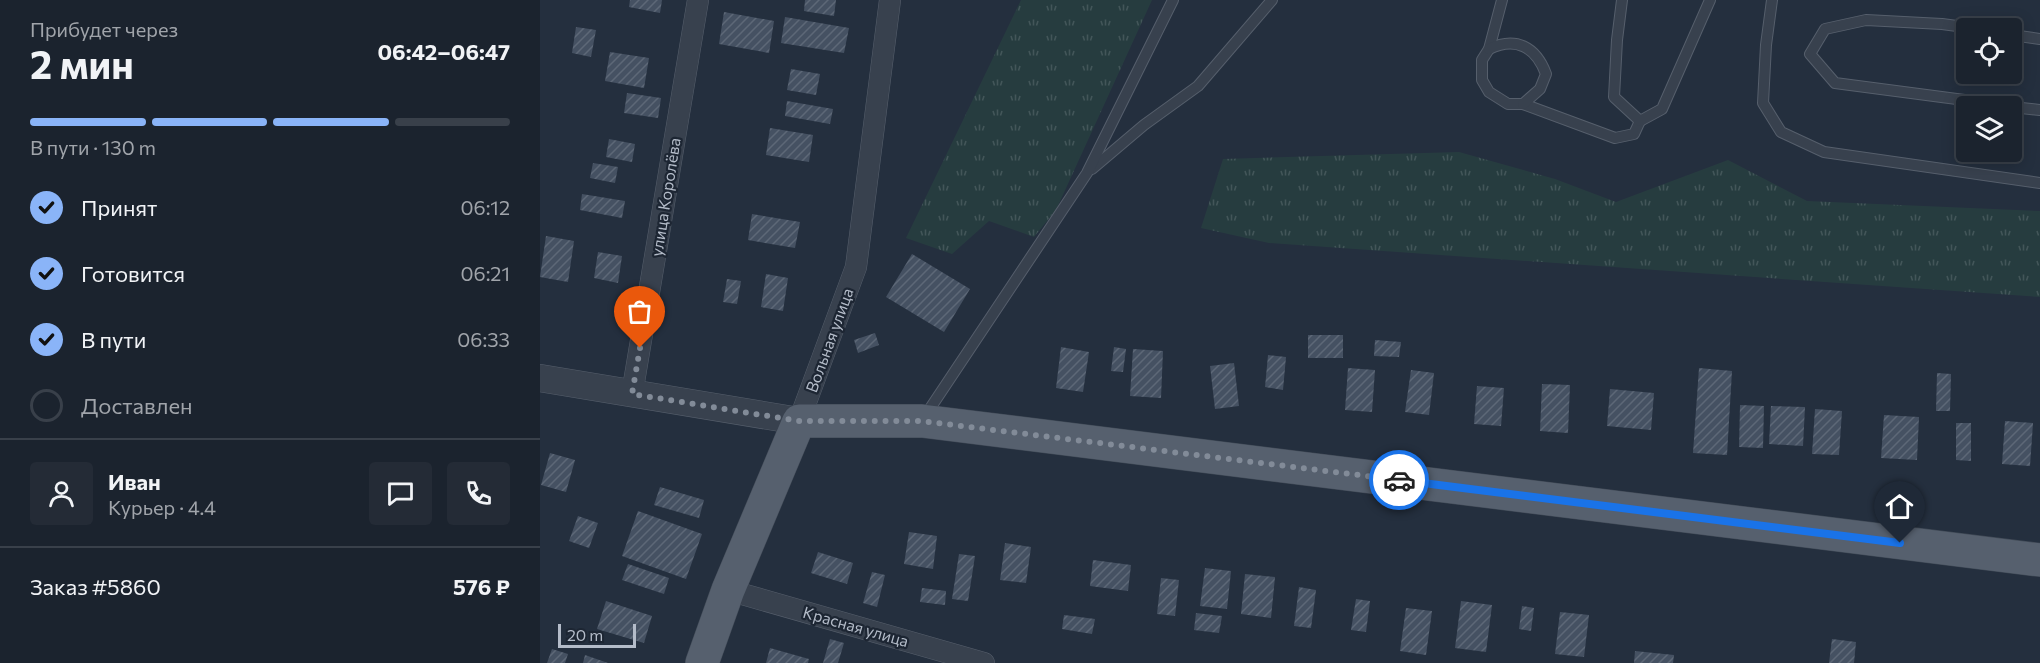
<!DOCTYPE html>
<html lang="ru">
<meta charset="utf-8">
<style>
body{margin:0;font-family:Commissioner,sans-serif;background:#242b36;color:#f1f3f6;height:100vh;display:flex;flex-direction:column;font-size:22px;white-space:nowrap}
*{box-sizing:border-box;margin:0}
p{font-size:20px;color:#a0a4aa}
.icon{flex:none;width:33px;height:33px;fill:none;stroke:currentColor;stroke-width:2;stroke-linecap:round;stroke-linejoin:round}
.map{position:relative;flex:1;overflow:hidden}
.drawer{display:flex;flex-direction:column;background:#1b232e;width:540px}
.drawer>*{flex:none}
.controls{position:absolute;left:1416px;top:18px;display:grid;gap:12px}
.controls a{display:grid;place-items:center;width:66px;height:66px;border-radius:6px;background:#1b232e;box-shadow:0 3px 15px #0003,0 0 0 2px #39404a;font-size:30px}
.scale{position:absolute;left:18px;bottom:15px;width:78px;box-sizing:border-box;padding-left:6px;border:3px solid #b4bcc9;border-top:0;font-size:16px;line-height:21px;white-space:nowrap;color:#b4bcc9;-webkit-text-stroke:4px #1d2633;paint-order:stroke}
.pin{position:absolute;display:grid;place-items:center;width:51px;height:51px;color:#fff;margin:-62px -26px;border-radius:50% 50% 50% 0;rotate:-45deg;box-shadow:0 0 6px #0007}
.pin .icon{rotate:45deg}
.courier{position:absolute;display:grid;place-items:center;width:60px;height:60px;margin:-30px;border:4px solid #1a73e8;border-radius:50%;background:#fff;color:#222;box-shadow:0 2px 8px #0007}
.head em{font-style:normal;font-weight:700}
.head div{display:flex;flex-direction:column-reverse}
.head{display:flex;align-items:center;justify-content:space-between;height:102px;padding:0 30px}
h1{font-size:39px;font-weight:700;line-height:45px}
.bar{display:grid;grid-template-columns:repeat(4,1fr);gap:9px 6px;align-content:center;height:72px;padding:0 30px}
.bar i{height:8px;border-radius:4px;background:#39404a}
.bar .selected{background:#8ab4f8}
.bar p{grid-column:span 4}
.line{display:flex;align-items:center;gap:15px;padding:0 30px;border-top:2px solid #39404a}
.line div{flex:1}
.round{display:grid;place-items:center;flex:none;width:63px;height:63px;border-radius:6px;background:#242b36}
ol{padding:0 30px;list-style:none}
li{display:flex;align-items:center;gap:18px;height:66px}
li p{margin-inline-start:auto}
li .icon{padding:6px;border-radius:50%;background:#8ab4f8;color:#111;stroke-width:4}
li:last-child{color:#a0a4aa}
li i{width:33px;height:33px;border:3px solid #39404a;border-radius:50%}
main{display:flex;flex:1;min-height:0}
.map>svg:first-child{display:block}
.grass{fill:url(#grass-tufts)}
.building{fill:url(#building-hatch)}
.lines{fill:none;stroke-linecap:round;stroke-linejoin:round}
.service-casing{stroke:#565f6c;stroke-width:12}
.minor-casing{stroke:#565f6c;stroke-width:22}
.tertiary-casing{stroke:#565f6c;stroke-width:28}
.primary-casing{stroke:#414a57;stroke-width:34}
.service{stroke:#38414e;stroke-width:10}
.minor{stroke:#38414e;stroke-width:21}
.tertiary{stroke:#38414e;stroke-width:27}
.primary{stroke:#56606e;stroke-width:33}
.done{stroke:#828b98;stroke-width:6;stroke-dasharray:0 10.8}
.route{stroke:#1a73e8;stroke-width:8}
.labels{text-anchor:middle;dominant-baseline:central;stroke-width:4.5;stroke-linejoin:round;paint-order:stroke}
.street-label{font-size:16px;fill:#b4bcc9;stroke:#1d2633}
</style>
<main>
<section class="drawer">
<div class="head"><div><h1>2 мин</h1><p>Прибудет через</p></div><em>06:42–06:47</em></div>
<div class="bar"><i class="selected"></i><i class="selected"></i><i class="selected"></i><i></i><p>В пути · 130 m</p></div>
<ol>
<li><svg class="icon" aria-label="check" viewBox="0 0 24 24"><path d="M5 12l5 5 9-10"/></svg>Принят<p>06:12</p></li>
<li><svg class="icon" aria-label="check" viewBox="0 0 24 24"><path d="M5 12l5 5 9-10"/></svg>Готовится<p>06:21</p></li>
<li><svg class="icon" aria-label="check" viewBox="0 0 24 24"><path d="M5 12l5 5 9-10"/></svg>В пути<p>06:33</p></li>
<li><i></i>Доставлен</li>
</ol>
<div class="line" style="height:108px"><a class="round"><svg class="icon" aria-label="person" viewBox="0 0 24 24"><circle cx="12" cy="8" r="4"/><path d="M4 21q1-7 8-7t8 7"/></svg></a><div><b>Иван</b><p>Курьер · 4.4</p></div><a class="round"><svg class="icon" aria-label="chat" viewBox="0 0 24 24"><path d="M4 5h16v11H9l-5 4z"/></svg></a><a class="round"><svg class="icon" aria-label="phone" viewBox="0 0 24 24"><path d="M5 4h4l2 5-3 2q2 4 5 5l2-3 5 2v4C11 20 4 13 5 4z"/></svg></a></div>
<div class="line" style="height:78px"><div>Заказ #5860</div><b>576 ₽</b></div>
</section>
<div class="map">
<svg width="1500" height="663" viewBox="0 0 1500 663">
<defs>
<pattern id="grass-tufts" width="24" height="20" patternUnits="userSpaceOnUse" patternTransform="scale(1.5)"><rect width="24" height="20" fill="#263c3f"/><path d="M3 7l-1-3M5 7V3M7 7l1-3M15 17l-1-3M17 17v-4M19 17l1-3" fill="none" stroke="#435659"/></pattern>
<pattern id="building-hatch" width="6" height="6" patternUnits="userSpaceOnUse" patternTransform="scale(1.5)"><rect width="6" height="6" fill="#455162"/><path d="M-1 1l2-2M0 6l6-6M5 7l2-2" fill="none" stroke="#5d6877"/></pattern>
</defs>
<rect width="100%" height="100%" fill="#242f3e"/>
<!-- grass -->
<g class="grass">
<polygon points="481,0 612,0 516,210 494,237 449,221 412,254 366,238"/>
<polygon points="919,152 1015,179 1076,202 1188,160 1267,201 1500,211 1500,297 729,243 661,228 683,159"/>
</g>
<!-- building -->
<g class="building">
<polygon points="90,0 122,0 120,13 89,7"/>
<polygon points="265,0 296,0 294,16 264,11"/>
<polygon points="184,12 234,21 229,53 179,44"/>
<polygon points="245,17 309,28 304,53 241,43"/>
<polygon points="36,27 56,30 51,57 32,53"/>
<polygon points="70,52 109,58 104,88 65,81"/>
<polygon points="251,69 280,74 276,95 247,90"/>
<polygon points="87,93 121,98 118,118 84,113"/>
<polygon points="247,101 293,109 290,124 245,116"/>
<polygon points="230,128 273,135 269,162 226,155"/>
<polygon points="69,139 95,144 92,162 66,157"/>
<polygon points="53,163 78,167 75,183 50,178"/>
<polygon points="42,194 85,201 82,218 40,210"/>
<polygon points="212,214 260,222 255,248 208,240"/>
<polygon points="6,236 34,241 28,282 0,277"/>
<polygon points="58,252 82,256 78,283 54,278"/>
<polygon points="372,254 430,289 404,332 346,297"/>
<polygon points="226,274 248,278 243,311 221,307"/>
<polygon points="187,279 201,281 197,304 183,302"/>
<polygon points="335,333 339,345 318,353 314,340"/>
<rect x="768" y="335" width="35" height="23"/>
<polygon points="835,340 861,342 859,357 834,356"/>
<polygon points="521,347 549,352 543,392 516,388"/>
<polygon points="574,347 586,349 583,372 571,371"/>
<polygon points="593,349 623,351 621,398 590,396"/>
<polygon points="728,355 746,357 743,390 725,387"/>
<polygon points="694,363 699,406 675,409 670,366"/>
<polygon points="808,368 835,370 832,412 805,410"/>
<polygon points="1159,368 1192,371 1187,455 1153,453"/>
<polygon points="871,370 894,373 889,415 865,412"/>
<polygon points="1397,373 1411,374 1410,411 1396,411"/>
<polygon points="1002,384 1030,385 1028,433 1000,431"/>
<polygon points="937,386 964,388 961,426 934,424"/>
<polygon points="1070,389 1114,393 1111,430 1067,426"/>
<polygon points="1200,405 1224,406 1223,448 1199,447"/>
<polygon points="1231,406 1265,407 1263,446 1229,444"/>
<polygon points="1275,409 1302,411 1299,455 1272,454"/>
<polygon points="1344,415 1379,417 1377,460 1341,458"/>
<polygon points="1465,421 1493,423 1490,466 1462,464"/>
<polygon points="1416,423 1431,423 1431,461 1416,460"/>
<polygon points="10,453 35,460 26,492 1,485"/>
<polygon points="120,487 164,500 159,518 114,505"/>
<polygon points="98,511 162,534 146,579 82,556"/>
<polygon points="38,516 58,523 49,548 29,541"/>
<polygon points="369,532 397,536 393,569 364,564"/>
<polygon points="465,543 491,547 486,583 460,580"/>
<polygon points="278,552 313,563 307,584 271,573"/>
<polygon points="419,554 435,556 428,601 412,599"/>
<polygon points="553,560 591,565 588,591 550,586"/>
<polygon points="88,564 129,578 124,594 82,580"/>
<polygon points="665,568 691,571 687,609 660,606"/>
<polygon points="332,572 345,575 337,607 323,603"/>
<polygon points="705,574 735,577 731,618 701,614"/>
<polygon points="621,578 639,580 635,616 617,614"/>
<polygon points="759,587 776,590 771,628 754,626"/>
<polygon points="382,588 406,591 405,605 380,602"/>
<polygon points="816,599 830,601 826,632 811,630"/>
<polygon points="66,601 112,616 104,643 57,629"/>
<polygon points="921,601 952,605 946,652 915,648"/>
<polygon points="982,606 994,608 991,631 979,629"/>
<polygon points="866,608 892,611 886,655 860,651"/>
<polygon points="1020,612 1049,615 1044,657 1015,654"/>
<polygon points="656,613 682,616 679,633 654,630"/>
<polygon points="524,615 555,619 552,634 522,629"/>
<polygon points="290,639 304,643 298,663 283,663"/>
<polygon points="1292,639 1316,642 1314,663 1289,663"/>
<polygon points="230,648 269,659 268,663 226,663"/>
<polygon points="12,649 28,654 25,663 7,663"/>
<polygon points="1095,651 1134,655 1133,663 1094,663"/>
<polygon points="45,655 68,663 43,663"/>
</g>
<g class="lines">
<defs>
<g id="service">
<polyline points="962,0 949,49 942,60 942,80 949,92 968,104 983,104 1075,138 1094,134 1100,121"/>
<polyline points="1082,0 1077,40 1074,97 1100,121 1122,109 1170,0"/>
<polyline points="1232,0 1226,45 1223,103 1241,132 1284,152 1500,183"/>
<polyline points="1432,28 1402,24 1326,20 1285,29 1270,54 1295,83 1470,106"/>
<polyline points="1472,35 1500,39"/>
<path d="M949,49C976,36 996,47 1006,74L1000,89L983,104"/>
<polyline points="1472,107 1500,110"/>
<polyline points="552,169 604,125 658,86 732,0"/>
<polyline points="385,416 547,173 633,0"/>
</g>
<g id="minor">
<polyline points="92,394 158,0"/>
<polyline points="259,421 316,267 350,0"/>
<polyline points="188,590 444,663"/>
</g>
<polyline id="tertiary" points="0,378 259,421"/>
<polyline id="primary" points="162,663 188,590 259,421 382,421 1500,560"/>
</defs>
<!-- service casing -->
<use href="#service" class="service-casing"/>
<!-- minor casing -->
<use href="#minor" class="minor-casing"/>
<!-- tertiary casing -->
<use href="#tertiary" class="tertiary-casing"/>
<!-- primary casing -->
<use href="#primary" class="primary-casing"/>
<!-- service -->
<use href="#service" class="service"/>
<!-- minor -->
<use href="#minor" class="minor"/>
<!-- tertiary -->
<use href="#tertiary" class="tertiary"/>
<!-- primary -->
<use href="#primary" class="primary"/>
</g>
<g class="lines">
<!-- done -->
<polyline class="done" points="100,348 92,394 259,421 381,421 859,480"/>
<!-- route -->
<polyline class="route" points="859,480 1360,543"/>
</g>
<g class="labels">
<!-- street labels -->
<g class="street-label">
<text transform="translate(125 197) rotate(-81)">улица Королёва</text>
<text transform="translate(289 340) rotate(-70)">Вольная улица</text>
<text transform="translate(316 626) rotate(16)">Красная улица</text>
</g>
</g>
</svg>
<div class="controls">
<a><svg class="icon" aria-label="locate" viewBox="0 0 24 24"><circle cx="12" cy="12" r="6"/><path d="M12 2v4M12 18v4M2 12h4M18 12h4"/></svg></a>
<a><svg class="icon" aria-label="layers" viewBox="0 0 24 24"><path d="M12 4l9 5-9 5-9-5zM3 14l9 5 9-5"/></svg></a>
</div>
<div class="scale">20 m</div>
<div class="pin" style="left:100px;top:348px;background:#ea580c"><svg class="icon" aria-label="bag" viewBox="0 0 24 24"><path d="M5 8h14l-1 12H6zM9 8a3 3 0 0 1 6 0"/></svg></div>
<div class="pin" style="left:1360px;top:543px;background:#1f2937"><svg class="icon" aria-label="home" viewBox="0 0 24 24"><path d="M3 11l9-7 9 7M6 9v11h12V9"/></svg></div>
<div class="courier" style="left:859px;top:480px"><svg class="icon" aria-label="car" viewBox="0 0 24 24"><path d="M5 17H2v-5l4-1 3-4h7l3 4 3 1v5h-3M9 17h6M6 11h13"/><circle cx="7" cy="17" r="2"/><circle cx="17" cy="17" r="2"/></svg></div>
</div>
</main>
